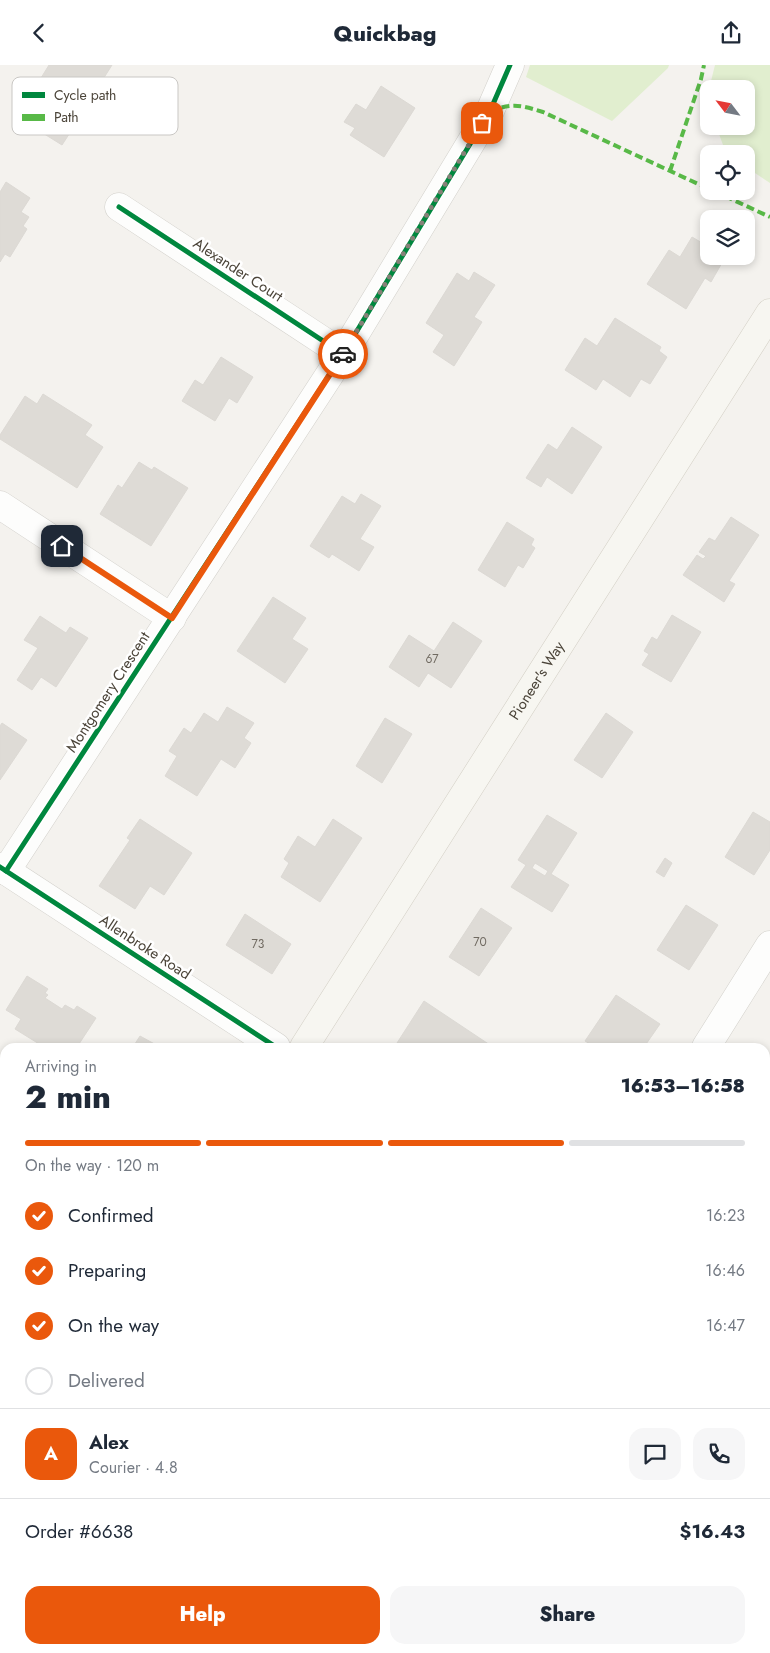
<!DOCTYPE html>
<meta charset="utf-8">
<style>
body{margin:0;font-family:Jost,sans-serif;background:#f6f6f7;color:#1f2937;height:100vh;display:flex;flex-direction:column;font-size:19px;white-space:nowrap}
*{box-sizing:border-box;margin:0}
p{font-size:16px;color:#747a83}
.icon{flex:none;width:28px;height:28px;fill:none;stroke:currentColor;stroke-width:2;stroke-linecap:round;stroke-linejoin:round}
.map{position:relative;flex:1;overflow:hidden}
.panel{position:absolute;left:0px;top:978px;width:770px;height:611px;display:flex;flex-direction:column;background:#fff;border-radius:15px 15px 0 0;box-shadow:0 2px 8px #0003}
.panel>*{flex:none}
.needle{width:32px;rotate:302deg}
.tools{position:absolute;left:700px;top:15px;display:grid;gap:10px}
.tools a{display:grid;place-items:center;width:55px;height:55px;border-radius:10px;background:#fff;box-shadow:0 2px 8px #0003;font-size:25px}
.pin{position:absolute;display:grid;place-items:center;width:42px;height:42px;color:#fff;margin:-21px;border-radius:10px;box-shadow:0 2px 8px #0006}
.courier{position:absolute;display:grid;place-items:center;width:50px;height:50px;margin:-25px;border:4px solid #ea580c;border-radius:50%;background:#fff;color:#222;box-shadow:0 1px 6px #0007}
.headline em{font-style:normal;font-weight:800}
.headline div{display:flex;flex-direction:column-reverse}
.headline{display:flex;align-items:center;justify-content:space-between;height:85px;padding:0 25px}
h1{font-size:32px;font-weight:800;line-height:38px}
.bar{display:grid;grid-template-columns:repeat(4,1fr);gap:8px 5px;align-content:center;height:60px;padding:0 25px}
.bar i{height:6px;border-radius:4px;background:#e0e1e3}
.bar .selected{background:#ea580c}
.bar p{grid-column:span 4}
.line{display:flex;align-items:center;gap:12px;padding:0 25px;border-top:1px solid #e0e1e3}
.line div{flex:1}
.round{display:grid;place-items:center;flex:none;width:52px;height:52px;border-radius:15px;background:#f6f6f7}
ol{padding:0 25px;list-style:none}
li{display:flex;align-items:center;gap:15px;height:55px}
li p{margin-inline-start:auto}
li .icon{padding:5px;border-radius:50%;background:#ea580c;color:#fff;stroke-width:4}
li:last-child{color:#747a83}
li i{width:28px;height:28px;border:2px solid #e0e1e3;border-radius:50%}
.cta{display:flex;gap:10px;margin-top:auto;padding:10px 25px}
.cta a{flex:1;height:58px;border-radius:15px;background:#ea580c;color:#fff;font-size:20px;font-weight:800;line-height:58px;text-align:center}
.cta a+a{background:#f6f6f7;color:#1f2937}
header{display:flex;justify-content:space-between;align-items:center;height:65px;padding:0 25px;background:#fff;font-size:22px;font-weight:800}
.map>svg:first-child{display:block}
.green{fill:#e1eecf}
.building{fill:#dedbd6;stroke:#dcd9d4;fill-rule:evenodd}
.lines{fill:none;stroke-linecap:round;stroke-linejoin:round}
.street-casing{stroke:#d2d0cb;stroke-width:29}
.secondary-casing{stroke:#d3cfc5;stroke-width:29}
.street{stroke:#fdfdfc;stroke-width:28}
.secondary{stroke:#f7f6f1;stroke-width:28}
.quiet{stroke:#58b947;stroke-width:4;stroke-dasharray:8 4;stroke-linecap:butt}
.cycleway-casing{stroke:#fff;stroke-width:8}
.cycleway{stroke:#00873e;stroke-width:5}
.done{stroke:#868178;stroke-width:5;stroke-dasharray:0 9}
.route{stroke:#ea580c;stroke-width:6}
.labels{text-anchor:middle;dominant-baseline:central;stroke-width:5;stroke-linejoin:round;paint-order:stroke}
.number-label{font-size:12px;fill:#706a61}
.street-label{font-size:15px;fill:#4b4439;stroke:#fff}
.key{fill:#fff;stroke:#c9c7c4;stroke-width:1}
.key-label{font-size:14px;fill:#4b4439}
</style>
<header><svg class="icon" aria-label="back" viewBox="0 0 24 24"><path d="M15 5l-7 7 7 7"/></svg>Quickbag<svg class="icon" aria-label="share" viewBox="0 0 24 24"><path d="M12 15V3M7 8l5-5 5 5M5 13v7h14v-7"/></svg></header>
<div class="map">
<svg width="770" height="1588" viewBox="0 0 770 1588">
<rect width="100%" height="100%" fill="#f4f2ee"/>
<!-- green -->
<g class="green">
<polygon points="530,0 669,0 668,3 612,56 526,12"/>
<polygon points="715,0 770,0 770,118 746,102 746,89 726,88 716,61 746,61 746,24 709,24"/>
</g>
<!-- building -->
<g class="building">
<polygon points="49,0 112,0 95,27 91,25 71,57 75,60 62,80 17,52"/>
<polygon points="381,21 415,43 384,92 350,70 355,63 344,57 356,39 366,45"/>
<polygon points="6,117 30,133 21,147 29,152 23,161 27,164 10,192 5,189 0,197 0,127"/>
<polygon points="692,172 709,182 709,191 719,191 718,193 723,196 711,217 705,213 686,244 647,219 669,185 680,192"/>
<polygon points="474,207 495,220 474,252 482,257 454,301 433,287 444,270 426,258 457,208 469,216"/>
<polygon points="615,253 661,282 659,286 667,292 650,319 641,314 630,332 603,314 596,325 565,305 585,273 597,281"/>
<polygon points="221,292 253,312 237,338 229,333 215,356 182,336 195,315 203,320"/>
<polygon points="43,329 92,360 85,370 103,382 77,423 0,374 0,370 25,331 37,339"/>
<polygon points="572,362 602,382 572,429 547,412 541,422 526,413 548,379 557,385"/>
<polygon points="139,397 152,405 154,402 188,423 151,481 100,449 118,420 122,423"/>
<polygon points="361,429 381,441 360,474 374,482 359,506 332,489 329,493 310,481 342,431 355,439"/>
<polygon points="731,452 759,470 729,516 735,519 724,537 683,510 697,490 703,494 706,491 699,487 709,473 715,476"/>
<polygon points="507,457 534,474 531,480 535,483 523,503 518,500 505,522 478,505"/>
<polygon points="273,532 306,553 292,574 308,584 285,618 237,586"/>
<polygon points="672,550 701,567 671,617 642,600 649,589 644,586 652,572 657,575"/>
<polygon points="40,551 66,568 70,562 88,573 56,622 41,612 32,625 17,615 38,583 24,575"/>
<polygon points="453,557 482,576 451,623 428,608 419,622 389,602 409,570 434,586"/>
<polygon points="227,642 254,658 244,673 251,678 235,703 221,694 197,731 165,711 177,691 169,686 184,663 191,668 204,648 218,657"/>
<polygon points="606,648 633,667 602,713 574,695"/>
<polygon points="385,653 412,669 382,718 356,701"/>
<polygon points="2,658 27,675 0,715 0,661"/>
<polygon points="753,747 770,757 770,785 754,810 725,792"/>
<path d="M547,750L577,768L551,809L569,820L552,847L511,822L526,800L518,795ZM535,798L548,806L545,811L532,803Z"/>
<polygon points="140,754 192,788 164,830 150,821 135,844 99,821 130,775 127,773"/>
<polygon points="333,754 362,773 320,837 281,812 289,798 284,794 298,771 315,782"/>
<polygon points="665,793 672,798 664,812 656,807"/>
<polygon points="686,840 718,860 689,905 657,885"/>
<polygon points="481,843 512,863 479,911 449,892"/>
<polygon points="245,849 291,879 272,909 226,880"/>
<polygon points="27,911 48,924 45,928 48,930 45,933 62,944 65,940 74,945 77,941 96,953 77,982 44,982 15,964 21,954 6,945"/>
<polygon points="616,930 660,959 644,982 595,982 585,976"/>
<polygon points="424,936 493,982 403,982 397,978"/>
<polygon points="140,971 160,982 133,982"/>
<polygon points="770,1041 770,1103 765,1100 765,1049"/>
<polygon points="0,1164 5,1168 5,1240 0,1245"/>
<polygon points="765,1385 770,1389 770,1407 765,1415"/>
<polygon points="235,1584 246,1584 252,1588 232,1588"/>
<polygon points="418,1584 464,1584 461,1588 415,1588"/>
</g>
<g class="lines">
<defs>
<g id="street">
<polyline points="119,142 343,289"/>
<polyline points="0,440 172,553"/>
<polyline points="0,802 276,982"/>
<polyline points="6,806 343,289 490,46 510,0"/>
<polyline points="706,982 770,880"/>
<polyline points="765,1285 770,1288"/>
<polyline points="618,1584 625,1588"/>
<polyline points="336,1588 338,1584"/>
</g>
<g id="secondary">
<path id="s1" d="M304,982L770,248"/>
<polyline points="0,1433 5,1425"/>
</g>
</defs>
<!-- street casing -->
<use href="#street" class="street-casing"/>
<!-- secondary casing -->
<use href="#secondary" class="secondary-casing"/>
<!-- street -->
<use href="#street" class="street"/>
<!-- secondary -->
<use href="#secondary" class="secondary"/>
<!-- quiet -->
<g class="quiet">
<path d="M490,46C513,38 520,40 543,47L709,124"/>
<polyline points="670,106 701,14 704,0"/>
<polyline points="714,126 770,152"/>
<polyline points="0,1130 5,1134"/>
<polyline points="0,1282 5,1276"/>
</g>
<defs>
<g id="cycleway">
<polyline points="119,142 343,289"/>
<polyline points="0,802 276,982"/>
<polyline points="6,806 343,289 490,46 510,0"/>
</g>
</defs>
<!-- cycleway casing -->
<use href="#cycleway" class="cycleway-casing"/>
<!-- cycleway -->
<use href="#cycleway" class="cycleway"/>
</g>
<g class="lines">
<!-- done -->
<polyline class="done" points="343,289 482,58"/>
<!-- route -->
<polyline class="route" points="62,481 172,553 343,289"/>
</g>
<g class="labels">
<!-- number labels -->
<g class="number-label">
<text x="432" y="594">67</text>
<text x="480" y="877">70</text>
<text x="258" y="879">73</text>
</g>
<!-- street labels -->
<g class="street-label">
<text transform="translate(238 205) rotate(33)">Alexander Court</text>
<text stroke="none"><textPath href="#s1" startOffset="434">Pioneer's Way</textPath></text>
<text transform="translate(108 627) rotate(-57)">Montgomery Crescent</text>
<text transform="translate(145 882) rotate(33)">Allenbroke Road</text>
</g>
</g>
<!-- legend -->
<rect x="12" y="12" width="166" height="58" rx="8" class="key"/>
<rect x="22" y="27" width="23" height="6" fill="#00873e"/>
<rect x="22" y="49" width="23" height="7" fill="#58b947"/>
<g class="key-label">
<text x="54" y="35">Cycle path</text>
<text x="54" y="57">Path</text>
</g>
</svg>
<div class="tools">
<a><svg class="needle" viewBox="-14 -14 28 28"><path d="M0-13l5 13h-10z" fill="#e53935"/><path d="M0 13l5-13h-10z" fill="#747a83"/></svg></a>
<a><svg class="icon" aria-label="locate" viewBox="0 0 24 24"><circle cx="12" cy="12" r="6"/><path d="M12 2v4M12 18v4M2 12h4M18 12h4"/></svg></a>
<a><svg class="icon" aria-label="layers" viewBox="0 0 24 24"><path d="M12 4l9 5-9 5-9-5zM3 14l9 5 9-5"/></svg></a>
</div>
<div class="pin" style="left:482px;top:58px;background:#ea580c"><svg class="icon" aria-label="bag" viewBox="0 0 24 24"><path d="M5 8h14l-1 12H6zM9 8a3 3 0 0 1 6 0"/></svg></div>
<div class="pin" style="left:62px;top:481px;background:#1f2937"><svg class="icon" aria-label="home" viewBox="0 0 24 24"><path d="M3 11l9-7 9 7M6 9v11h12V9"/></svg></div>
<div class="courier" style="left:343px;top:289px"><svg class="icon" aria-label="car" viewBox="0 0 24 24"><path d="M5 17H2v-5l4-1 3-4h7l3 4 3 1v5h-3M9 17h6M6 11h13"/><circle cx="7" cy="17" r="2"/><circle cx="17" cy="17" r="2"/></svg></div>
<section class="panel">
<div class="headline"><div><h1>2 min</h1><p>Arriving in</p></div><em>16:53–16:58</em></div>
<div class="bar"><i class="selected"></i><i class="selected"></i><i class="selected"></i><i></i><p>On the way · 120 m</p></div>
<ol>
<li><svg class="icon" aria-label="check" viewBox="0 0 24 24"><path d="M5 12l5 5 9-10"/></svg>Confirmed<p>16:23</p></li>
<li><svg class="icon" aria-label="check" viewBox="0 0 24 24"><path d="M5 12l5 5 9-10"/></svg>Preparing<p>16:46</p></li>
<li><svg class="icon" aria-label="check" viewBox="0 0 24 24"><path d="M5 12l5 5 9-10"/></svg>On the way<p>16:47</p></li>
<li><i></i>Delivered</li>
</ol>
<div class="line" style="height:90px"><b class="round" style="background:#ea580c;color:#fff">A</b><div><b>Alex</b><p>Courier · 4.8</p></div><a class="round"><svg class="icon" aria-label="chat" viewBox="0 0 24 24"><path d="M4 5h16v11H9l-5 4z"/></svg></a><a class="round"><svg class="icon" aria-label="phone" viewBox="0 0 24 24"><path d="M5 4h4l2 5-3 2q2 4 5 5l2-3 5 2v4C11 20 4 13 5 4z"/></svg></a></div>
<div class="line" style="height:65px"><div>Order #6638</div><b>$16.43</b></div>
<div class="cta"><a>Help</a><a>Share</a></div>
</section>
</div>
